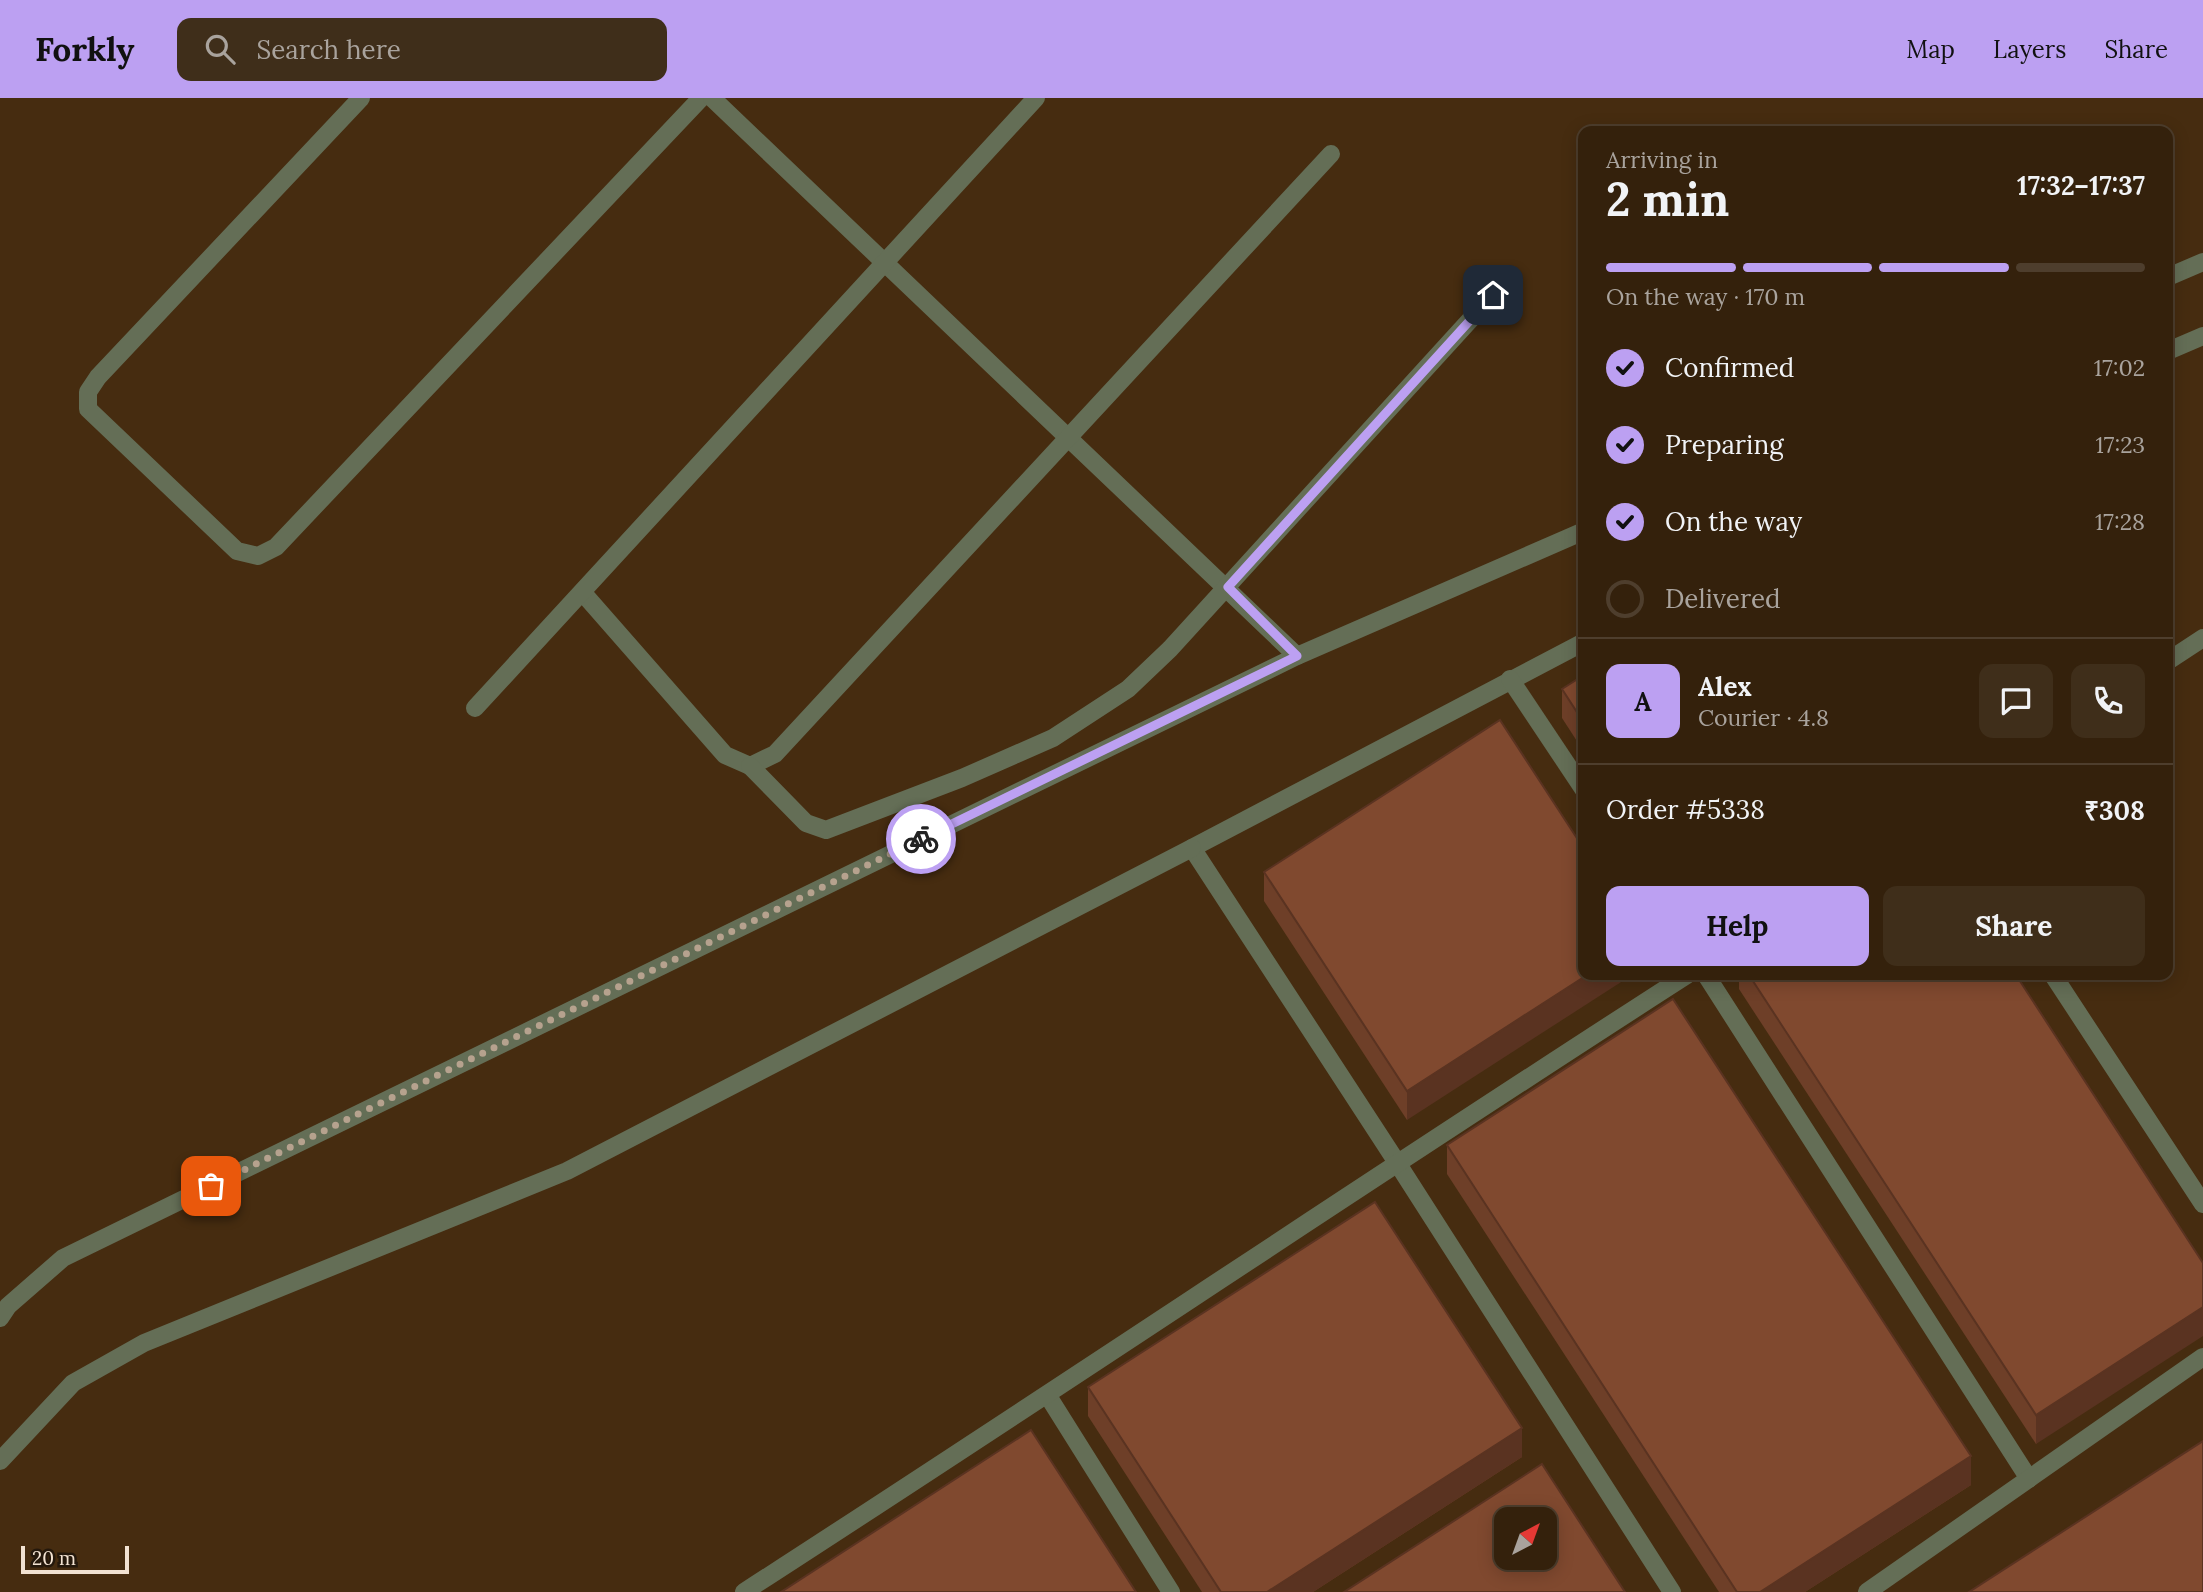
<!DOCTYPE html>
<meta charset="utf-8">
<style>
body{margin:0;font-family:Lora,serif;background:#3f2e1a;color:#f1f3f6;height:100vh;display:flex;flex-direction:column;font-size:26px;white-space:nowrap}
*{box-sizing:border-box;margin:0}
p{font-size:23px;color:#a9a39d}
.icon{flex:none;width:38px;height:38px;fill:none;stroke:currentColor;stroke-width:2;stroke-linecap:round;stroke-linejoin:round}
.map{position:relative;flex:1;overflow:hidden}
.drawer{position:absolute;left:1578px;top:28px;width:595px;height:854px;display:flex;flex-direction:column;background:#34210c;border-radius:14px;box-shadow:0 4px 18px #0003,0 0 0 2px #4e3e2d}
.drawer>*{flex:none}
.needle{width:46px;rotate:41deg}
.controls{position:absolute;left:1494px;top:1409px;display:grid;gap:14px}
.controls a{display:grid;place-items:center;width:63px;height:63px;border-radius:14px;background:#34210c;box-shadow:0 4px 18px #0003,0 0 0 2px #4e3e2d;font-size:35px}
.scale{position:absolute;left:21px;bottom:18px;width:108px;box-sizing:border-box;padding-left:7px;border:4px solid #f2e2d2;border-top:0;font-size:19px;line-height:24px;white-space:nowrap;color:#f2e2d2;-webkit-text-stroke:5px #24180c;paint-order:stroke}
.pin{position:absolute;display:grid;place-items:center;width:60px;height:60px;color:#fff;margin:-30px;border-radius:14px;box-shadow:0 4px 10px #0006}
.courier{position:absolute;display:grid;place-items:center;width:70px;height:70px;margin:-35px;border:5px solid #bca0f2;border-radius:50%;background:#fff;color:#222;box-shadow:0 2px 9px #0007}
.summary em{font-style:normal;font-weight:700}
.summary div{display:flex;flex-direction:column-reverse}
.summary{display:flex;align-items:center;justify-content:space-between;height:119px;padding:0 28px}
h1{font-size:46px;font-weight:700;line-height:52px}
.bar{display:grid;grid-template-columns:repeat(4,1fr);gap:10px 7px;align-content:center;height:84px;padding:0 28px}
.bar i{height:9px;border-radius:5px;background:#4e3e2d}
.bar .selected{background:#bca0f2}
.bar p{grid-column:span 4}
.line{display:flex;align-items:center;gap:18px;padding:0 28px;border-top:2px solid #4e3e2d}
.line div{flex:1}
.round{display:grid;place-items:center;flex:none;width:74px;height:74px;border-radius:14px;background:#3f2e1a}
ol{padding:0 28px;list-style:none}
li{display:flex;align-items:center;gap:21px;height:77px}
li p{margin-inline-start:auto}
li .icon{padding:7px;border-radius:50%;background:#bca0f2;color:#111;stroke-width:4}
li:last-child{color:#a9a39d}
li i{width:38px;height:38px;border:4px solid #4e3e2d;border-radius:50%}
.cta{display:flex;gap:14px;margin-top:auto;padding:14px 28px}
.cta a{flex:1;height:80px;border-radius:14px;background:#bca0f2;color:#111;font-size:28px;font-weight:700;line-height:80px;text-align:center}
.cta a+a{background:#3f2e1a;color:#f1f3f6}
header{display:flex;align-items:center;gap:42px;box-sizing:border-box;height:98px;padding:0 35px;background:#bca0f2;color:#111}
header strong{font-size:33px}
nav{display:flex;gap:38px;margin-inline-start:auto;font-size:24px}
.search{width:490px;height:63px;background:#3f2e1a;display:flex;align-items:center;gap:18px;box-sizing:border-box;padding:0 24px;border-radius:14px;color:#a9a39d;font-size:26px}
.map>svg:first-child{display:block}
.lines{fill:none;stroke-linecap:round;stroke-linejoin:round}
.minor{stroke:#646e56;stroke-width:18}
.wall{fill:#6e3f28}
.shaded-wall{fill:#5a3321}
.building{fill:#80492f;stroke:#5a3321;stroke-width:2;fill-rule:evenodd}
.done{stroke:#b6a28e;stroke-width:7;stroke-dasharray:0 12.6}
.route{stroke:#bca0f2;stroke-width:9}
</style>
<header>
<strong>Forkly</strong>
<div class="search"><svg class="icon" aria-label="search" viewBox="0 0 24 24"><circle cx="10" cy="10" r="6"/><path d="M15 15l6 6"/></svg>Search here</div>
<nav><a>Map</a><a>Layers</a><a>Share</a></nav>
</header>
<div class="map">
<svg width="2203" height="1494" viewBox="0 0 2203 1494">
<rect width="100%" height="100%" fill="#462c10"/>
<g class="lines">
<!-- minor -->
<g class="minor">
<polyline points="361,0 98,279 88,294 88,311 237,453 258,458 276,449 701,0"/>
<polyline points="712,0 1297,558"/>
<polyline points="2168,179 2203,164"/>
<polyline points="2168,253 2203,238"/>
<polyline points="583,495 725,657 750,668 775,656 1331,56"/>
<polyline points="1584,544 1192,750 1396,1063 1672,1494"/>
<polyline points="2168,563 2203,540"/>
<polyline points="1510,581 1584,692"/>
<polyline points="475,610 1036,0"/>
<polyline points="750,668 806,725 826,732 962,680 1053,640 1128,591 1170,551 1511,177"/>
<polyline points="1706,877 2029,1381"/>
<polyline points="2053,877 2203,1106"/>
<polyline points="0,1220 8,1208 63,1160 1297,558 1584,433"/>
<polyline points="1048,1298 1171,1494"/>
<polyline points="0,1363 73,1285 144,1245 567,1073 1192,750"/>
<path d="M744,1494C1060,1290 1371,1080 1687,877"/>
<polyline points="1867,1494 2203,1259"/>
</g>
</g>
<!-- wall -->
<g class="wall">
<polygon points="1584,577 1584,654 1562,620 1562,591"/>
<polygon points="1584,751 1407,1022 1264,803 1264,774"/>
<polygon points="1739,877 2016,877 2203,1165 2036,1346 1739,891"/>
<polygon points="1447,1047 1971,1387 1805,1494 1719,1494 1447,1076"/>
<polygon points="1088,1289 1522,1359 1313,1494 1202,1494 1088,1318"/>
</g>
<!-- shaded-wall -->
<g class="shaded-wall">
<polygon points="1587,877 1632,877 1407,1022 1407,993"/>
<polygon points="2203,1209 2203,1238 2036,1346 2036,1317"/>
<polygon points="1522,1330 1522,1359 1313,1494 1267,1494"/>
<polygon points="1971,1358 1971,1387 1805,1494 1760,1494"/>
</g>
<!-- building -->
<g class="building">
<polygon points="1584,577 1584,625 1562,591"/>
<polygon points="1500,622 1584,751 1584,877 1587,877 1407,993 1264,774"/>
<polygon points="1749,877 2016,877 2203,1165 2203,1209 2036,1317"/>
<polygon points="1673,901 1971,1358 1760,1494 1737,1494 1447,1047"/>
<polygon points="1375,1104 1522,1330 1267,1494 1221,1494 1088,1289"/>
<polygon points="1031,1332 1136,1494 781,1494"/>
<polygon points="2203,1343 2203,1494 1969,1494"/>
<path d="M1542,1366L1625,1494H1344ZM1507,1421H1545V1460H1507Z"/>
</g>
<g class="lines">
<!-- done -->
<polyline class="done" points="211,1088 921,741"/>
<!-- route -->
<polyline class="route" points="921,741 1297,558 1228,489 1493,197"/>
</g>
</svg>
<div class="controls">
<a><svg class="needle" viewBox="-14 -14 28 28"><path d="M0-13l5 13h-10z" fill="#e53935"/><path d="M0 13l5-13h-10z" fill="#a9a39d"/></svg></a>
</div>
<div class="scale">20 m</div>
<div class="pin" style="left:211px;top:1088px;background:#ea580c"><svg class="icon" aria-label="bag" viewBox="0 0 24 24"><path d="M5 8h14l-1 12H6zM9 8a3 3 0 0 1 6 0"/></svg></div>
<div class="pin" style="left:1493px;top:197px;background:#1f2937"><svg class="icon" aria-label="home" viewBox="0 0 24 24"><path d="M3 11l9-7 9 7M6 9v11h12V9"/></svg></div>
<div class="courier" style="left:921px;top:741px"><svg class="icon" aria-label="bike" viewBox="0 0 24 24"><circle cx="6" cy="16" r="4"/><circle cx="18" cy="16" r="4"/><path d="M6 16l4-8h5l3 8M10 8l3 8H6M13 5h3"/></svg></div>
<section class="drawer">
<div class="summary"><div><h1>2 min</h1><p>Arriving in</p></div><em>17:32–17:37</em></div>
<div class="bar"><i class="selected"></i><i class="selected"></i><i class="selected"></i><i></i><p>On the way · 170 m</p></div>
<ol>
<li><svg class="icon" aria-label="check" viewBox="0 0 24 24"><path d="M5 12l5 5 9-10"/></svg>Confirmed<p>17:02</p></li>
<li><svg class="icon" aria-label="check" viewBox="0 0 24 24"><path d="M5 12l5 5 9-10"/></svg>Preparing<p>17:23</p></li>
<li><svg class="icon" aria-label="check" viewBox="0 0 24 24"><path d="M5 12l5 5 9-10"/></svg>On the way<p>17:28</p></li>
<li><i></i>Delivered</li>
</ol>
<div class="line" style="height:126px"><b class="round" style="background:#bca0f2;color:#111">A</b><div><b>Alex</b><p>Courier · 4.8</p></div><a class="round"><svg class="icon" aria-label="chat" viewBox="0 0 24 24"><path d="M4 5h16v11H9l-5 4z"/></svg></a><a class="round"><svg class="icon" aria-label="phone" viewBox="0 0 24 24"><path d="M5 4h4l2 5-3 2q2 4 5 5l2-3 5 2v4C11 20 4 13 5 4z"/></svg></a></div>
<div class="line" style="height:91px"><div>Order #5338</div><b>₹308</b></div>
<div class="cta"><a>Help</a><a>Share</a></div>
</section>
</div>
